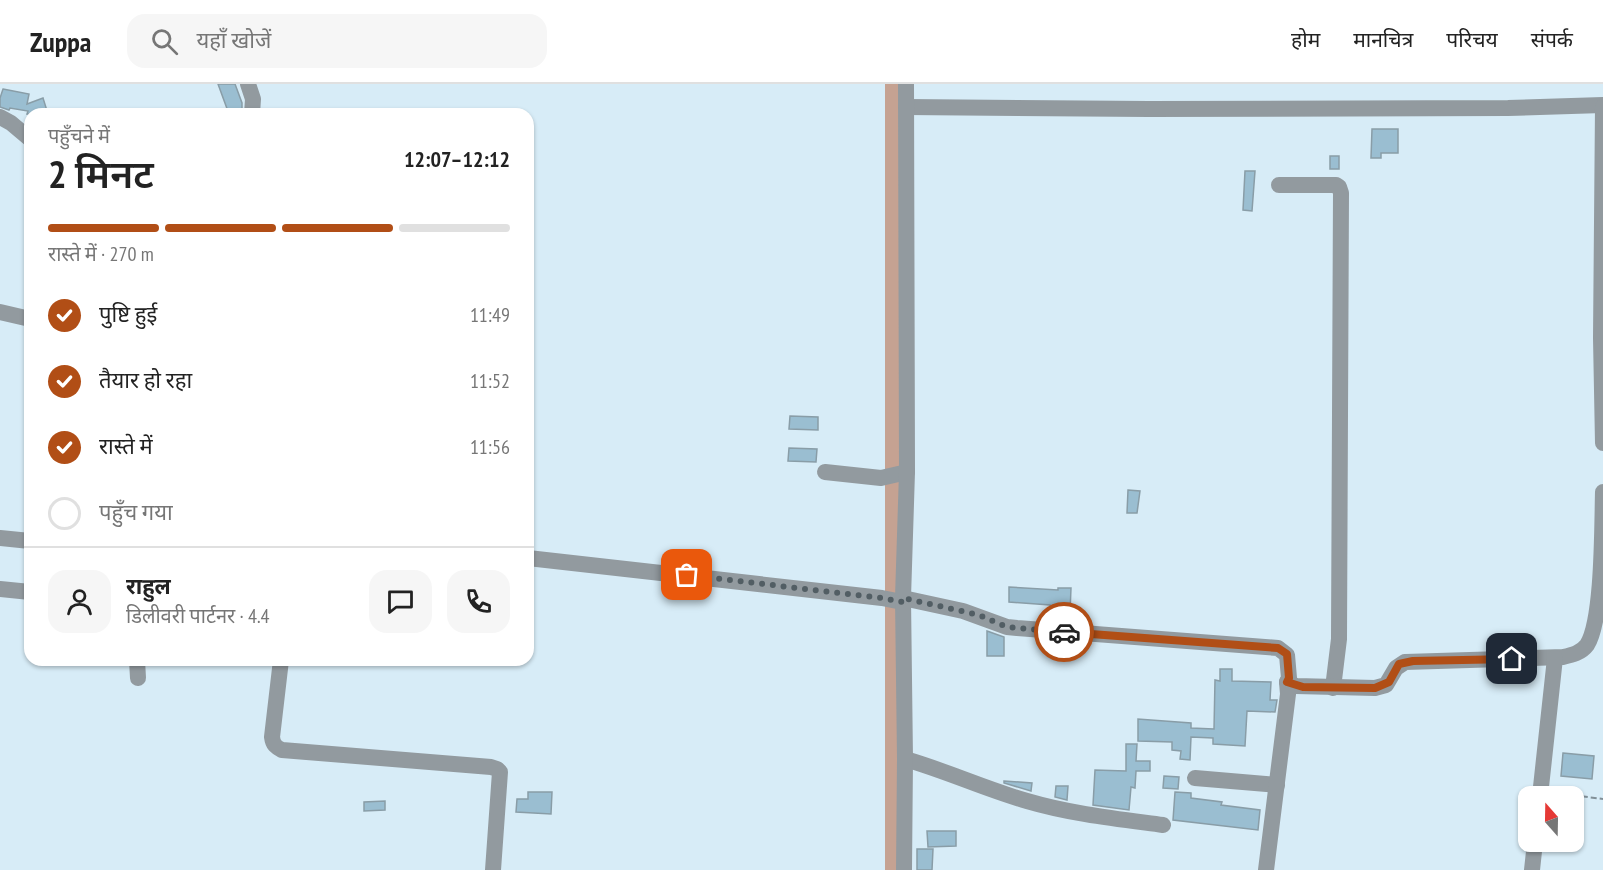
<!DOCTYPE html>
<html lang="hi">
<meta charset="utf-8">
<style>
body{margin:0;font-family:"PT Sans Narrow","Noto Sans Devanagari",sans-serif;background:#f6f6f6;color:#222;height:100vh;display:flex;flex-direction:column;font-size:22px;white-space:nowrap}
*{box-sizing:border-box;margin:0}
p{font-size:20px;color:#767676}
.icon{flex:none;width:33px;height:33px;fill:none;stroke:currentColor;stroke-width:2;stroke-linecap:round;stroke-linejoin:round}
.map{position:relative;flex:1;overflow:hidden}
.drawer{position:absolute;left:24px;top:24px;width:510px;height:558px;display:flex;flex-direction:column;background:#fff;border-radius:18px;box-shadow:0 2px 4px #0004}
.drawer>*{flex:none}
.needle{width:39px;rotate:340deg}
.tools{position:absolute;left:1518px;top:702px;display:grid;gap:12px}
.tools a{display:grid;place-items:center;width:66px;height:66px;border-radius:12px;background:#fff;box-shadow:0 2px 4px #0004;font-size:30px}
.pin{position:absolute;display:grid;place-items:center;width:51px;height:51px;color:#fff;margin:-26px;border-radius:12px;box-shadow:0 3px 9px #0006}
.courier{position:absolute;display:grid;place-items:center;width:60px;height:60px;margin:-30px;border:4px solid #b14e16;border-radius:50%;background:#fff;color:#222;box-shadow:0 2px 8px #0007}
.headline em{font-style:normal;font-weight:600}
.headline div{display:flex;flex-direction:column-reverse}
.headline{display:flex;align-items:center;justify-content:space-between;height:102px;padding:0 24px}
h1{font-size:39px;font-weight:600;line-height:45px}
.bar{display:grid;grid-template-columns:repeat(4,1fr);gap:9px 6px;align-content:center;height:72px;padding:0 24px}
.bar i{height:8px;border-radius:4px;background:#e0e0e0}
.bar .on{background:#b14e16}
.bar p{grid-column:span 4}
.line{display:flex;align-items:center;gap:15px;padding:0 24px;border-top:2px solid #e0e0e0}
.line div{flex:1}
.round{display:grid;place-items:center;flex:none;width:63px;height:63px;border-radius:18px;background:#f6f6f6}
ol{padding:0 24px;list-style:none}
li{display:flex;align-items:center;gap:18px;height:66px}
li p{margin-inline-start:auto}
li .icon{padding:6px;border-radius:50%;background:#b14e16;color:#fff;stroke-width:4}
li:last-child{color:#767676}
li i{width:33px;height:33px;border:3px solid #e0e0e0;border-radius:50%}
header{display:flex;align-items:center;gap:36px;box-sizing:border-box;height:84px;padding:0 30px;background:#fff;border-bottom:2px solid #e0e0e0}
header strong{font-size:28px}
nav{display:flex;gap:33px;margin-inline-start:auto;font-size:21px}
.search{width:420px;height:54px;background:#f6f6f6;display:flex;align-items:center;gap:15px;box-sizing:border-box;padding:0 21px;border-radius:18px;color:#767676;font-size:22px}
.map>svg:first-child{display:block}
.lines{fill:none;stroke-linecap:round;stroke-linejoin:round}
.canal{stroke:#c5a292;stroke-width:14}
.building{fill:#9abed1;stroke:#899da7;stroke-width:1.5}
.path{stroke:#819098;stroke-width:2;stroke-dasharray:6 3;stroke-linecap:butt}
.minor{stroke:#929a9f;stroke-width:16}
.done{stroke:#525e64;stroke-width:6;stroke-dasharray:0 10.8}
.route{stroke:#b14e16;stroke-width:8}
</style>
<header>
<strong>Zuppa</strong>
<div class="search"><svg class="icon" aria-label="search" viewBox="0 0 24 24"><circle cx="10" cy="10" r="6"/><path d="M15 15l6 6"/></svg>यहाँ खोजें</div>
<nav><a>होम</a><a>मानचित्र</a><a>परिचय</a><a>संपर्क</a></nav>
</header>
<div class="map">
<svg width="1603" height="786" viewBox="0 0 1603 786">
<rect width="100%" height="100%" fill="#d7ecf7"/>
<g class="lines">
<!-- canal -->
<polyline class="canal" points="892,0 892,786"/>
</g>
<!-- building -->
<g class="building">
<polygon points="218,0 235,0 242,19 242,27 229,30"/>
<polygon points="3,5 29,10 27,20 43,14 48,30 27,30 28,27 10,24 9,26 0,23 0,14"/>
<polygon points="1372,45 1398,45 1398,69 1381,69 1381,74 1371,74"/>
<rect x="1330" y="72" width="9" height="13"/>
<polygon points="1245,87 1255,87 1252,127 1243,126"/>
<polygon points="790,332 818,333 818,346 789,345"/>
<polygon points="789,364 817,365 816,378 788,377"/>
<polygon points="1128,406 1140,407 1137,429 1127,429"/>
<polygon points="1009,503 1058,506 1058,504 1071,504 1070,528 1057,528 1057,524 1050,524 1050,521 1009,518"/>
<polygon points="987,547 1004,553 1004,572 987,572"/>
<polygon points="1220,585 1232,585 1232,597 1271,598 1270,616 1277,616 1275,628 1247,627 1245,662 1213,660 1213,654 1191,653 1190,676 1180,675 1181,667 1172,666 1172,658 1138,657 1138,635 1191,639 1191,644 1214,645 1215,596 1220,597"/>
<polygon points="1126,660 1137,660 1136,677 1150,677 1150,687 1136,687 1135,704 1131,703 1129,726 1093,721 1095,686 1126,687"/>
<polygon points="1563,669 1594,672 1592,695 1561,692"/>
<polygon points="1164,692 1179,693 1178,705 1163,704"/>
<polygon points="1004,697 1032,699 1031,707 1004,699"/>
<polygon points="1056,702 1068,702 1067,716 1055,713"/>
<polygon points="528,708 552,708 551,730 516,728 517,715 528,715"/>
<polygon points="1175,708 1191,709 1191,714 1222,718 1221,721 1260,726 1258,746 1173,736"/>
<polygon points="385,717 385,726 364,727 364,718"/>
<polygon points="927,747 956,747 956,762 928,763"/>
<polygon points="917,765 933,765 932,786 917,786"/>
</g>
<g class="lines">
<!-- path -->
<g class="path">
<polyline points="528,114 532,116"/>
<polyline points="1555,709 1603,715"/>
</g>
<!-- minor -->
<g class="minor">
<polyline points="248,0 253,15 252,30"/>
<polyline points="906,23 1149,25 1508,24 1603,21"/>
<polyline points="1603,23 1601,254 1603,359"/>
<polyline points="0,33 11,39 30,55"/>
<polyline points="1279,101 1336,101 1339,103 1341,109 1339,555 1333,604"/>
<polyline points="0,228 30,235"/>
<polyline points="825,388 881,394 907,388"/>
<polyline points="0,454 30,457"/>
<path d="M528,474L882,514L902,518L903,514L963,527L1007,543L1017,544L1278,564L1287,571L1289,594L1287,598L1296,602L1375,604L1386,601L1396,584L1405,578L1563,573C1572,571 1581,569 1587,561C1603,536 1602,443 1603,408"/>
<polyline points="0,505 30,508"/>
<polyline points="137,576 138,594"/>
<path d="M281,576L272,653C273,661 276,663 282,666L491,683L497,685L500,688L493,786"/>
<path d="M905,675C947,687 985,705 1027,717C1071,730 1118,735 1163,741"/>
<polyline points="1195,694 1277,701"/>
<polyline points="1540,712 1555,574"/>
<polyline points="904,786 905,675 903,514 907,388 906,0"/>
<polyline points="1266,786 1288,610 1287,598"/>
<polyline points="1532,786 1535,758"/>
</g>
</g>
<g class="lines">
<!-- done -->
<polyline class="done" points="687,491 882,514 902,518 903,514 979,531 1007,543 1064,548"/>
<!-- route -->
<polyline class="route" points="1064,548 1278,564 1287,570 1289,594 1287,598 1303,603 1375,604 1389,598 1399,580 1413,577 1512,575"/>
</g>
</svg>
<div class="tools">
<a><svg class="needle" viewBox="-14 -14 28 28"><path d="M0-13l5 13h-10z" fill="#e53935"/><path d="M0 13l5-13h-10z" fill="#767676"/></svg></a>
</div>
<div class="pin" style="left:687px;top:491px;background:#ea580c"><svg class="icon" aria-label="bag" viewBox="0 0 24 24"><path d="M5 8h14l-1 12H6zM9 8a3 3 0 0 1 6 0"/></svg></div>
<div class="pin" style="left:1512px;top:575px;background:#1f2937"><svg class="icon" aria-label="home" viewBox="0 0 24 24"><path d="M3 11l9-7 9 7M6 9v11h12V9"/></svg></div>
<div class="courier" style="left:1064px;top:548px"><svg class="icon" aria-label="car" viewBox="0 0 24 24"><path d="M5 17H2v-5l4-1 3-4h7l3 4 3 1v5h-3M9 17h6M6 11h13"/><circle cx="7" cy="17" r="2"/><circle cx="17" cy="17" r="2"/></svg></div>
<section class="drawer">
<div class="headline"><div><h1>2 मिनट</h1><p>पहुँचने में</p></div><em>12:07–12:12</em></div>
<div class="bar"><i class="on"></i><i class="on"></i><i class="on"></i><i></i><p>रास्ते में · 270 m</p></div>
<ol>
<li><svg class="icon" aria-label="check" viewBox="0 0 24 24"><path d="M5 12l5 5 9-10"/></svg>पुष्टि हुई<p>11:49</p></li>
<li><svg class="icon" aria-label="check" viewBox="0 0 24 24"><path d="M5 12l5 5 9-10"/></svg>तैयार हो रहा<p>11:52</p></li>
<li><svg class="icon" aria-label="check" viewBox="0 0 24 24"><path d="M5 12l5 5 9-10"/></svg>रास्ते में<p>11:56</p></li>
<li><i></i>पहुँच गया</li>
</ol>
<div class="line" style="height:108px"><a class="round"><svg class="icon" aria-label="person" viewBox="0 0 24 24"><circle cx="12" cy="8" r="4"/><path d="M4 21q1-7 8-7t8 7"/></svg></a><div><b>राहुल</b><p>डिलीवरी पार्टनर · 4.4</p></div><a class="round"><svg class="icon" aria-label="chat" viewBox="0 0 24 24"><path d="M4 5h16v11H9l-5 4z"/></svg></a><a class="round"><svg class="icon" aria-label="phone" viewBox="0 0 24 24"><path d="M5 4h4l2 5-3 2q2 4 5 5l2-3 5 2v4C11 20 4 13 5 4z"/></svg></a></div>
</section>
</div>
